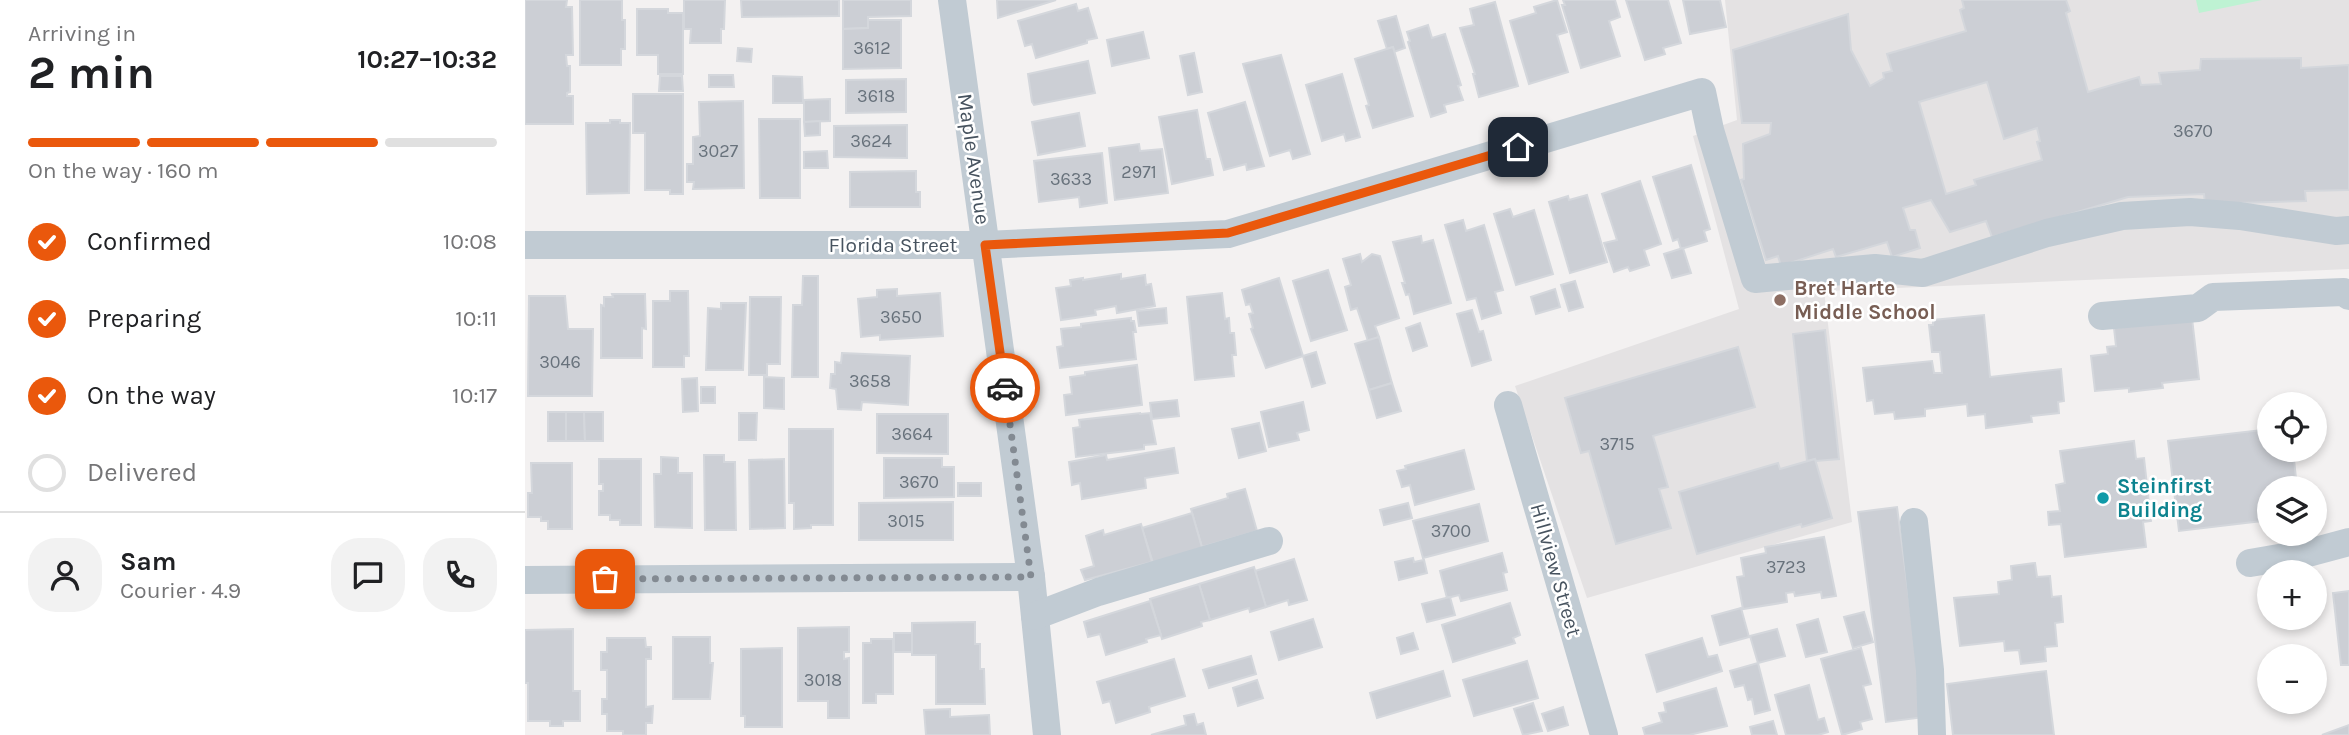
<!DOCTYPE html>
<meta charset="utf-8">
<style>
body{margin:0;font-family:Karla,sans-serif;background:#f2f2f2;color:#202124;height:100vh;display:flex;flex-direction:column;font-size:26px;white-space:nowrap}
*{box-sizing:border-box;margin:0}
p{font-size:23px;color:#757577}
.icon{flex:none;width:38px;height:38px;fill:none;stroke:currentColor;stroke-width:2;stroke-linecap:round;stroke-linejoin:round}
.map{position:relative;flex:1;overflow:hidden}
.details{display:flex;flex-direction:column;background:#fff;width:525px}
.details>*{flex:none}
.fabs{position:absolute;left:1732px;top:392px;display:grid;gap:14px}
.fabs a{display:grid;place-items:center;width:70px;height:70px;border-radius:50%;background:#fff;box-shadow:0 4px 10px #0003;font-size:35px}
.pin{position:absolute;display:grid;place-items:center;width:60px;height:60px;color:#fff;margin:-30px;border-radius:14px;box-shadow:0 4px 10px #0006}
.courier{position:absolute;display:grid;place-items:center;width:70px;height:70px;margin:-35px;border:5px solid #ea580c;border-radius:50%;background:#fff;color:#222;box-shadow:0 2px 9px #0007}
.headline em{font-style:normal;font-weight:700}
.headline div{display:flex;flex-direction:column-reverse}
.headline{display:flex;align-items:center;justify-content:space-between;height:119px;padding:0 28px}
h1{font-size:46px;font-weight:700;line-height:52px}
.bar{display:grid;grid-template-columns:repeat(4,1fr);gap:10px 7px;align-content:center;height:84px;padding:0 28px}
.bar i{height:9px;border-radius:5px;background:#e0e0e0}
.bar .on{background:#ea580c}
.bar p{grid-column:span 4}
.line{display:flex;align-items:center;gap:18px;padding:0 28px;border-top:2px solid #e0e0e0}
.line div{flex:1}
.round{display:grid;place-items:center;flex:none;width:74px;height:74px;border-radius:28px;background:#f2f2f2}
ol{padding:0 28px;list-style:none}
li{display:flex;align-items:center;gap:21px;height:77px}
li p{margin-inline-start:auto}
li .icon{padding:7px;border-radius:50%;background:#ea580c;color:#fff;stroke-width:4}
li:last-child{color:#757577}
li i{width:38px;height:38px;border:4px solid #e0e0e0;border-radius:50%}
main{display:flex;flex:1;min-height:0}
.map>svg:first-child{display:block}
.education{fill:#e4e2e3}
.green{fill:#bef2d3}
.building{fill:#cccfd5;stroke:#d4d7dc;stroke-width:2;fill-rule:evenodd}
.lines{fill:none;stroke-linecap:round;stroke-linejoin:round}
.minor{stroke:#c1cbd3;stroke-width:28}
.done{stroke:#838a92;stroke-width:7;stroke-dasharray:0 12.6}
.route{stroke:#ea580c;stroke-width:9}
.education-dot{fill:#8d6e63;stroke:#fff;stroke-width:2.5}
.culture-dot{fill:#0f9aa8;stroke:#fff;stroke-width:2.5}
.labels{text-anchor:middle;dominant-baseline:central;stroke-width:5;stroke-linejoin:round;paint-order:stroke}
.number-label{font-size:18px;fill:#68727c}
.street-label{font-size:21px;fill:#47535f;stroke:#fff}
.education-label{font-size:21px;font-weight:bold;fill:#785e54;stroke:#fff;text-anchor:start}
.culture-label{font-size:21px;font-weight:bold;fill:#0d838f;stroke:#fff;text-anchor:start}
</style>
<main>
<section class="details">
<div class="headline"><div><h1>2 min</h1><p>Arriving in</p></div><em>10:27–10:32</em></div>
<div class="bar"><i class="on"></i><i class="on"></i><i class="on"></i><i></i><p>On the way · 160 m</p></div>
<ol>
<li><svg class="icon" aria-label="check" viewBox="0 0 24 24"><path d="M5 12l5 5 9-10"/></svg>Confirmed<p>10:08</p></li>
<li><svg class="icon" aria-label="check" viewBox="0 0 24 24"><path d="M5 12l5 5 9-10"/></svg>Preparing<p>10:11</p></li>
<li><svg class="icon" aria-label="check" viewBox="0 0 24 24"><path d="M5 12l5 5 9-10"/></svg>On the way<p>10:17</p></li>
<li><i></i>Delivered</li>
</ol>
<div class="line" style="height:126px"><a class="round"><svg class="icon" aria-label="person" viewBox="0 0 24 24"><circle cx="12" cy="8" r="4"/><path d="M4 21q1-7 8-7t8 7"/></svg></a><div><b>Sam</b><p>Courier · 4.9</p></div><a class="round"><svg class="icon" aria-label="chat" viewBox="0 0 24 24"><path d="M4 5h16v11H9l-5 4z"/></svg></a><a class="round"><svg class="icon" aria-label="phone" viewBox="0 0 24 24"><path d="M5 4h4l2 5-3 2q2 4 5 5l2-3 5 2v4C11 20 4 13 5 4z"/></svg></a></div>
</section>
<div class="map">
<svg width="1824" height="735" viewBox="0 0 1824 735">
<rect width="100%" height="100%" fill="#f3f1f1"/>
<!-- education -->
<polygon class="education" points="1200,0 1824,0 1824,269 1299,291 1327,522 1062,598 990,386 1214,309 1168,136 1212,120"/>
<!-- green -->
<polygon class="green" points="1671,0 1737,0 1674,13"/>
<!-- building -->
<g class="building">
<polygon points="0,0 42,0 41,7 47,7 48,55 41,55 42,66 45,66 45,92 42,93 42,96 48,96 48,124 0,124"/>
<polygon points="55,0 97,0 97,20 100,20 100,49 96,49 96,65 55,65"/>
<polygon points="159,0 200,0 199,29 196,29 196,43 165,43 166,29 159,29"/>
<polygon points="216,0 314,0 314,16 217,17"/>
<polygon points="318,0 386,0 386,16 343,17 343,28 318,29"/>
<polygon points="472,0 531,0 473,18"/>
<polygon points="1032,0 1042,32 1032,35 1043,72 1004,84 985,21 1011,13 1009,7"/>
<polygon points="1038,0 1090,0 1095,17 1084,21 1095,56 1056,68 1037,5 1040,5"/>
<polygon points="1101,0 1143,0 1156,43 1138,48 1140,54 1120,60"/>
<polygon points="1158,0 1195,0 1201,27 1165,34"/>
<path d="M1437,0H1541L1545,11L1541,13L1563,92L1614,77L1616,85L1636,84L1634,73L1675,70L1676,59L1776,58V68L1824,65V190L1780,191L1781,201L1680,204L1679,194L1603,197L1467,237L1461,221L1425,232L1406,200L1378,208L1385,230H1390L1395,248L1367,257L1362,242L1311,257L1308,249L1256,266L1253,256L1241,260L1216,180L1219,179L1218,144L1245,134L1246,123H1217L1208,50L1323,14L1326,50L1345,86L1359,78L1358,73L1367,71L1362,54L1441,31L1435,10L1439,8ZM1462,82L1479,139L1512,128L1515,141L1512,142L1517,160L1449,180L1451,185L1421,194L1394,102Z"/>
<polygon points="970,2 993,86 954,97 948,74 950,74 935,28 949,25 945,9"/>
<polygon points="551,4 553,11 563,8 572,38 562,40 562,43 511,58 507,44 500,46 493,21"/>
<polygon points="112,9 143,9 143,13 158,13 158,74 133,74 133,55 112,55"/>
<polygon points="871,16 880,48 869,52 868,47 862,49 853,21"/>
<polygon points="343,20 376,20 376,68 318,69 318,29 343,28"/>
<polygon points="903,25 907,38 920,34 936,85 933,86 938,100 919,105 921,112 906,117 883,42 885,41 882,32"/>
<polygon points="618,32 624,58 587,66 582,40"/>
<polygon points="868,47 888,116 848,128 841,106 844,105 830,59"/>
<polygon points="213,48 227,49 226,62 212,61"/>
<polygon points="669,53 677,92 663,95 655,56"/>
<polygon points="756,55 785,154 768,159 765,150 745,156 718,64"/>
<polygon points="563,61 570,93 509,105 507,102 503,74"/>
<polygon points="817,74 835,137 821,141 819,134 797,141 781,85"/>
<polygon points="184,75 208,75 209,87 184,87"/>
<polygon points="135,76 157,76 158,91 134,91"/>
<polygon points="248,76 277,77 278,103 248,103"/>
<polygon points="381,79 381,112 321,113 321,80"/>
<polygon points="108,94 158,94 158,194 145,194 145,190 120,190 120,133 108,133"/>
<polygon points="305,99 305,121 279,122 279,100"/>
<polygon points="218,101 219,188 168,189 169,182 162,182 162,164 168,164 168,137 175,136 174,102"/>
<polygon points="720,102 739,166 722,170 721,164 699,170 683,113"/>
<polygon points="672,110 681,159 685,159 688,175 647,184 634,117"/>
<polygon points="554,113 560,146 513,155 507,122"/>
<polygon points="234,119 275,119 275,198 235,198"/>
<polygon points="85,120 95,120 95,123 105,123 104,193 62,194 61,123 85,123"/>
<polygon points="295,121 295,135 280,136 279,122"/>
<polygon points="382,125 382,158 309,157 309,126"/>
<polygon points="614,144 615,151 637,149 643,193 590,200 584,148"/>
<polygon points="302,151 303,168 279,168 279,152"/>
<polygon points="577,153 582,203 555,207 554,197 514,202 509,161"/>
<polygon points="1166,165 1185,229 1179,231 1182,241 1156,249 1153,239 1148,241 1128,177"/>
<polygon points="391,171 391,192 395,192 395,207 325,207 325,172"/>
<polygon points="1115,181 1136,244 1119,250 1124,265 1105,271 1103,267 1089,272 1079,243 1092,240 1077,194"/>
<polygon points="1062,195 1082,262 1045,273 1024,202 1043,196 1044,200"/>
<polygon points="985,209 988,217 1009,210 1028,274 991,285 969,214"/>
<polygon points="938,220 941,231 959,225 978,290 970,292 976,313 957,319 951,298 942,300 920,225"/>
<polygon points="896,236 897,243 908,240 926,303 889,314 884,294 881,295 877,283 880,283 868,242"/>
<polygon points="1158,248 1166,273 1147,278 1139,254"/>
<polygon points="835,254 837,262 847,254 855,256 874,318 850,326 854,337 843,341 832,308 826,310 820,287 826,285 818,259"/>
<polygon points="803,270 822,330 786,341 768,281"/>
<polygon points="596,274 596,279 620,275 621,285 626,284 630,306 592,313 591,306 570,310 571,315 536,320 531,288 546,286 545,280 558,278 558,280"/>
<polygon points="278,276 293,276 293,377 267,377 268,305 277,305"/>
<polygon points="754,278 778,356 741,368 726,329 728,328 724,314 728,313 725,304 721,305 717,290"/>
<polygon points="1050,281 1058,307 1044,311 1036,285"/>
<polygon points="372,289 372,296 415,293 418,336 355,340 355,335 336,337 333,299 352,297 352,290"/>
<polygon points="1030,289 1035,307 1011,314 1006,297"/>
<polygon points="145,291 163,291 164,356 159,356 159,367 128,367 128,301 145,301"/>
<polygon points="697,293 700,319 704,318 705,333 709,333 711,355 707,355 709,376 670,380 662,297"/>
<polygon points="87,294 120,294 121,329 117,328 117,358 76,358 76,305 79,306 79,297 88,297"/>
<polygon points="4,296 40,296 43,329 68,329 67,396 3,396"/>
<polygon points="225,297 256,297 255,364 242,364 242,375 224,375"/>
<polygon points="196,303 221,303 218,370 181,370 183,308 196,309"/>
<polygon points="641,308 642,323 614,326 612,311"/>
<polygon points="947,310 954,332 958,331 966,360 947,366 932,314"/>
<polygon points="1459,315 1465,377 1536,369 1539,401 1533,402 1534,413 1506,416 1507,422 1461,428 1460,414 1443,416 1442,404 1400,409 1400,416 1370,419 1369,412 1350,414 1348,400 1342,401 1338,368 1407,361 1409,373 1417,373 1415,352 1407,352 1404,325 1408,325 1408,320"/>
<polygon points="606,318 606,321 609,321 611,332 608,332 611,359 535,368 532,347 538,346 536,329 556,327 556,324"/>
<polygon points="1667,318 1674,379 1637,383 1638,388 1604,392 1604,388 1570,391 1566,356 1583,354 1582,347 1591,346 1589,328"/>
<polygon points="895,323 902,346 888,351 881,328"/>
<polygon points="1300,330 1314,459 1291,461 1290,459 1282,461 1268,334"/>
<polygon points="854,337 867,383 844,390 830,344"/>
<polygon points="1213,347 1230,407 1128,436 1143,487 1134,489 1146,528 1091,544 1064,451 1056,453 1040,398"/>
<polygon points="791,352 800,383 787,387 778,356"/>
<polygon points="317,353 385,356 383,405 337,402 336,410 313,409 311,389 305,388 306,374 310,374 310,362 316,363"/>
<polygon points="612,365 617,405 541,415 539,395 547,394 545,377 560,375 560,372"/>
<polygon points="239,377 259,378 259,409 239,408"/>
<polygon points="172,378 173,411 158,412 157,379"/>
<polygon points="867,383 876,411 852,418 844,390"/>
<rect x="176" y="387" width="14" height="16"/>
<polygon points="652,400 654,416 627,419 625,403"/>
<polygon points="778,402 784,430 772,433 774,440 744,447 736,412"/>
<rect x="23" y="412" width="18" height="29"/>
<polygon points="41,412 59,412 60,441 41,441"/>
<polygon points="59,412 78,412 78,441 60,441"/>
<polygon points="214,413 232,413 231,440 214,440"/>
<polygon points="615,413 615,414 625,413 631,444 619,445 619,449 551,457 548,428 555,427 554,420"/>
<polygon points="352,414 423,414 423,454 352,453"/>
<polygon points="734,423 741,451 714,458 707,429"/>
<polygon points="264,429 308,429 308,525 286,525 286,528 269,529 269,503 264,503"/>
<polygon points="1745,429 1745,450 1768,450 1772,488 1745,488 1745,520 1654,531 1643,441"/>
<polygon points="1609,441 1611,459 1619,458 1626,521 1618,522 1621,547 1540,557 1536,524 1524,525 1523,512 1535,511 1531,485 1540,483 1535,451"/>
<polygon points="649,448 653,473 620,478 621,488 557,499 555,483 547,485 544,462 581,455 582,460"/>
<polygon points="939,450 949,489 890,505 885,485 877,487 872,471 881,469 880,466"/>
<polygon points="179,455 199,455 199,462 210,462 211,530 180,530"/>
<polygon points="136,457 153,458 153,473 167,473 167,528 130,527 129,474 136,474"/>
<polygon points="359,458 417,458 417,467 429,467 429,497 359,498"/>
<polygon points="74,459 116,459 116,525 95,525 95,520 85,520 85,515 74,515 74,491 78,491 78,484 74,484"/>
<polygon points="259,459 260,528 225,529 224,460"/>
<polygon points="1290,459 1307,518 1277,527 1276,524 1172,554 1154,492 1253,463 1255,469"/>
<polygon points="6,463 47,463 47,529 23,529 23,521 16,521 16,517 3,517 3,493 7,493"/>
<rect x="433" y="483" width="23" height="13"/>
<polygon points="720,489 732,531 677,547 666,509 703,498 702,494"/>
<polygon points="428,502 428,540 334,540 334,503"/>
<polygon points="883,503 887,518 859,525 855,510"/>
<polygon points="954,504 963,541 898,558 888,521"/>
<polygon points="1372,507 1400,717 1361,722 1333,512"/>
<polygon points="667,513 678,551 629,566 617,528"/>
<polygon points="616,524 627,562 560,580 556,570 569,566 561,536 578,530 579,535"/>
<polygon points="1299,537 1311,596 1297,598 1296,592 1270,596 1269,592 1261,593 1262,602 1218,609 1212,577 1219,576 1216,558 1241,553 1240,547"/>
<polygon points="977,553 982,572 978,573 982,590 936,601 934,595 922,598 915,571"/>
<polygon points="888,558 889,562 899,560 902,573 874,580 870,562"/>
<polygon points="769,559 782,600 764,605 763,600 741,607 730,571"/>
<polygon points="1510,563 1512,577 1525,576 1527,597 1536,596 1538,622 1530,623 1532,646 1520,647 1521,661 1496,664 1494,650 1480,651 1479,641 1435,646 1429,598 1474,594 1473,582 1487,580 1486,566"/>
<polygon points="729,567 741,607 725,612 724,608 685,620 674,584"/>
<polygon points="674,584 685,620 676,622 677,626 637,639 625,599"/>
<polygon points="1824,591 1824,665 1816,665 1808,593"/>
<polygon points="925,597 930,615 902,622 897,604"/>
<polygon points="625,601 636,635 621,639 622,642 581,655 575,634 563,637 559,622"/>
<polygon points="985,603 995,635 988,638 990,643 928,662 917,625"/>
<polygon points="1216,608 1224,637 1195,645 1187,616"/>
<polygon points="1339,612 1348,642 1328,648 1319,617"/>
<polygon points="788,619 797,647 754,660 746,632"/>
<polygon points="1293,619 1302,652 1281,657 1272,625"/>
<polygon points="450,622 450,644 455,644 455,669 459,669 460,704 411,704 411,655 387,655 387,623"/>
<polygon points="324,627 324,652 319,652 319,659 324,658 324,718 303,718 303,701 273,701 273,628"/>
<polygon points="48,629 48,691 55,691 55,721 38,721 38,726 25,726 25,721 3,721 3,683 0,683 0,630"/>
<polygon points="1252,629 1260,656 1233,663 1225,636"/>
<rect x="369" y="633" width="18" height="19"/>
<polygon points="888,633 893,649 876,654 872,638"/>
<polygon points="148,637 185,637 185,663 188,663 185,699 148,699"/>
<polygon points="82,638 120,638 121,647 126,647 126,659 121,659 121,707 128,706 127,723 121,723 121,735 98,735 98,731 82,731 82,714 77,714 77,699 82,699 82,670 76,670 76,652 82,652"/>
<polygon points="1177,638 1183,657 1192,655 1197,671 1132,692 1121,655"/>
<polygon points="346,639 368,639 368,694 351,694 351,703 338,703 338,643 346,643"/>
<polygon points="257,648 257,727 220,727 220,716 216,716 216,649"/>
<polygon points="1336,648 1346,684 1338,686 1347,719 1335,722 1337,729 1317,735 1296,659"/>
<polygon points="726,656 731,674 684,688 678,670"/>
<polygon points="649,659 660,696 624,707 625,712 591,723 585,701 578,703 572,682"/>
<polygon points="1002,661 1013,698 949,716 938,680"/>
<polygon points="1233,663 1245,710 1230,714 1227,699 1223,700 1219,685 1210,687 1205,671"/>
<polygon points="918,671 925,696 852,718 845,693"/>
<polygon points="1521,671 1529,735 1428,735 1422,684"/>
<polygon points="732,680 738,698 713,706 708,688"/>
<polygon points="1284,685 1293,720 1299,718 1303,732 1293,735 1261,735 1250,695"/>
<polygon points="1191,688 1202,726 1164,735 1120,735 1118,728 1137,722 1134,713 1141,712 1139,703"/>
<polygon points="1008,703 1017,731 998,735 989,709"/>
<polygon points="1038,707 1043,725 1023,731 1017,714"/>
<polygon points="425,709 425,717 464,715 465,735 401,735 399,710"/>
<polygon points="669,714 672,725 678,723 681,735 626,735 661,725 659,716"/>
<polygon points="1248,721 1252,735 1227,735 1225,727"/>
<polygon points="1824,725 1824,735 1797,735"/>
</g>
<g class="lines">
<!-- minor -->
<g class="minor">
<polyline points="427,0 506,577 522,735"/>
<polyline points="0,245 460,245 703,234 1177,92 1185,130 1230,279 1350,268 1398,273 1522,233 1597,216 1665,212 1715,216 1811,231 1824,230"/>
<polyline points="1577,316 1673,308 1688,297 1819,292 1824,296"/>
<polyline points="983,405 1079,735"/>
<polyline points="1389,522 1405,670 1407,735"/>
<polyline points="1725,563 1783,553 1824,542"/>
<polyline points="0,580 506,577"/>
<polyline points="510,616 573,592 744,541"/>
</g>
</g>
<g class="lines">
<!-- done -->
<polyline class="done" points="80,579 506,577 480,388"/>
<!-- route -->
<polyline class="route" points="480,388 460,245 703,233 993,147"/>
</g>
<!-- markers -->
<circle class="education-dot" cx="1255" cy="300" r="7"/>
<circle class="culture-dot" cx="1578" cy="498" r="7"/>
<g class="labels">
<!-- number labels -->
<g class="number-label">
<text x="347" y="48">3612</text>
<text x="351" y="96">3618</text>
<text x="1668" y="131">3670</text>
<text x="346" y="141">3624</text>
<text x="193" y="151">3027</text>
<text x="614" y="172">2971</text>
<text x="546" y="179">3633</text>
<text x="376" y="317">3650</text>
<text x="35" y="362">3046</text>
<text x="345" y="381">3658</text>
<text x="387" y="434">3664</text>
<text x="1092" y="444">3715</text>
<text x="394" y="482">3670</text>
<text x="381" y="521">3015</text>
<text x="926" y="531">3700</text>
<text x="1261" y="567">3723</text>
<text x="298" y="680">3018</text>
</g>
<!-- street labels -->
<g class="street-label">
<text transform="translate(449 159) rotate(82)">Maple Avenue</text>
<text x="368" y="245">Florida Street</text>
<text transform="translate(1031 570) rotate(74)">Hillview Street</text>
</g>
<!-- education labels -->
<g class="education-label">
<text x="1269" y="288">Bret Harte<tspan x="1269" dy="24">Middle School</tspan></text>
</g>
<!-- culture labels -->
<g class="culture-label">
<text x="1592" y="486">Steinfirst<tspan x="1592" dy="24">Building</tspan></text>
</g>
</g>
</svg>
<div class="fabs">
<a><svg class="icon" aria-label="locate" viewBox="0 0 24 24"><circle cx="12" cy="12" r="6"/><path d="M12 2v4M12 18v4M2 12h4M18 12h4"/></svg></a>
<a><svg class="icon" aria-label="layers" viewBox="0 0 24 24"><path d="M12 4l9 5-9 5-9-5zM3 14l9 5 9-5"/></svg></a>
<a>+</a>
<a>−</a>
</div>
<div class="pin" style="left:80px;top:579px;background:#ea580c"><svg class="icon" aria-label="bag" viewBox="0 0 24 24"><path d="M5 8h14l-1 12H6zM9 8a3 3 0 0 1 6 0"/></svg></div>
<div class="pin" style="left:993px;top:147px;background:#1f2937"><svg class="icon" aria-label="home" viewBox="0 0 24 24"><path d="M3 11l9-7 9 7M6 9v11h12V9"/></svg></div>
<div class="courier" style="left:480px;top:388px"><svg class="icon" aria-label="car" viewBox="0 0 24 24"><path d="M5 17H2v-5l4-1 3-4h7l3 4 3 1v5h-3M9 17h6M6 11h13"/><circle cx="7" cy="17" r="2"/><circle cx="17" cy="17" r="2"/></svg></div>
</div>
</main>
